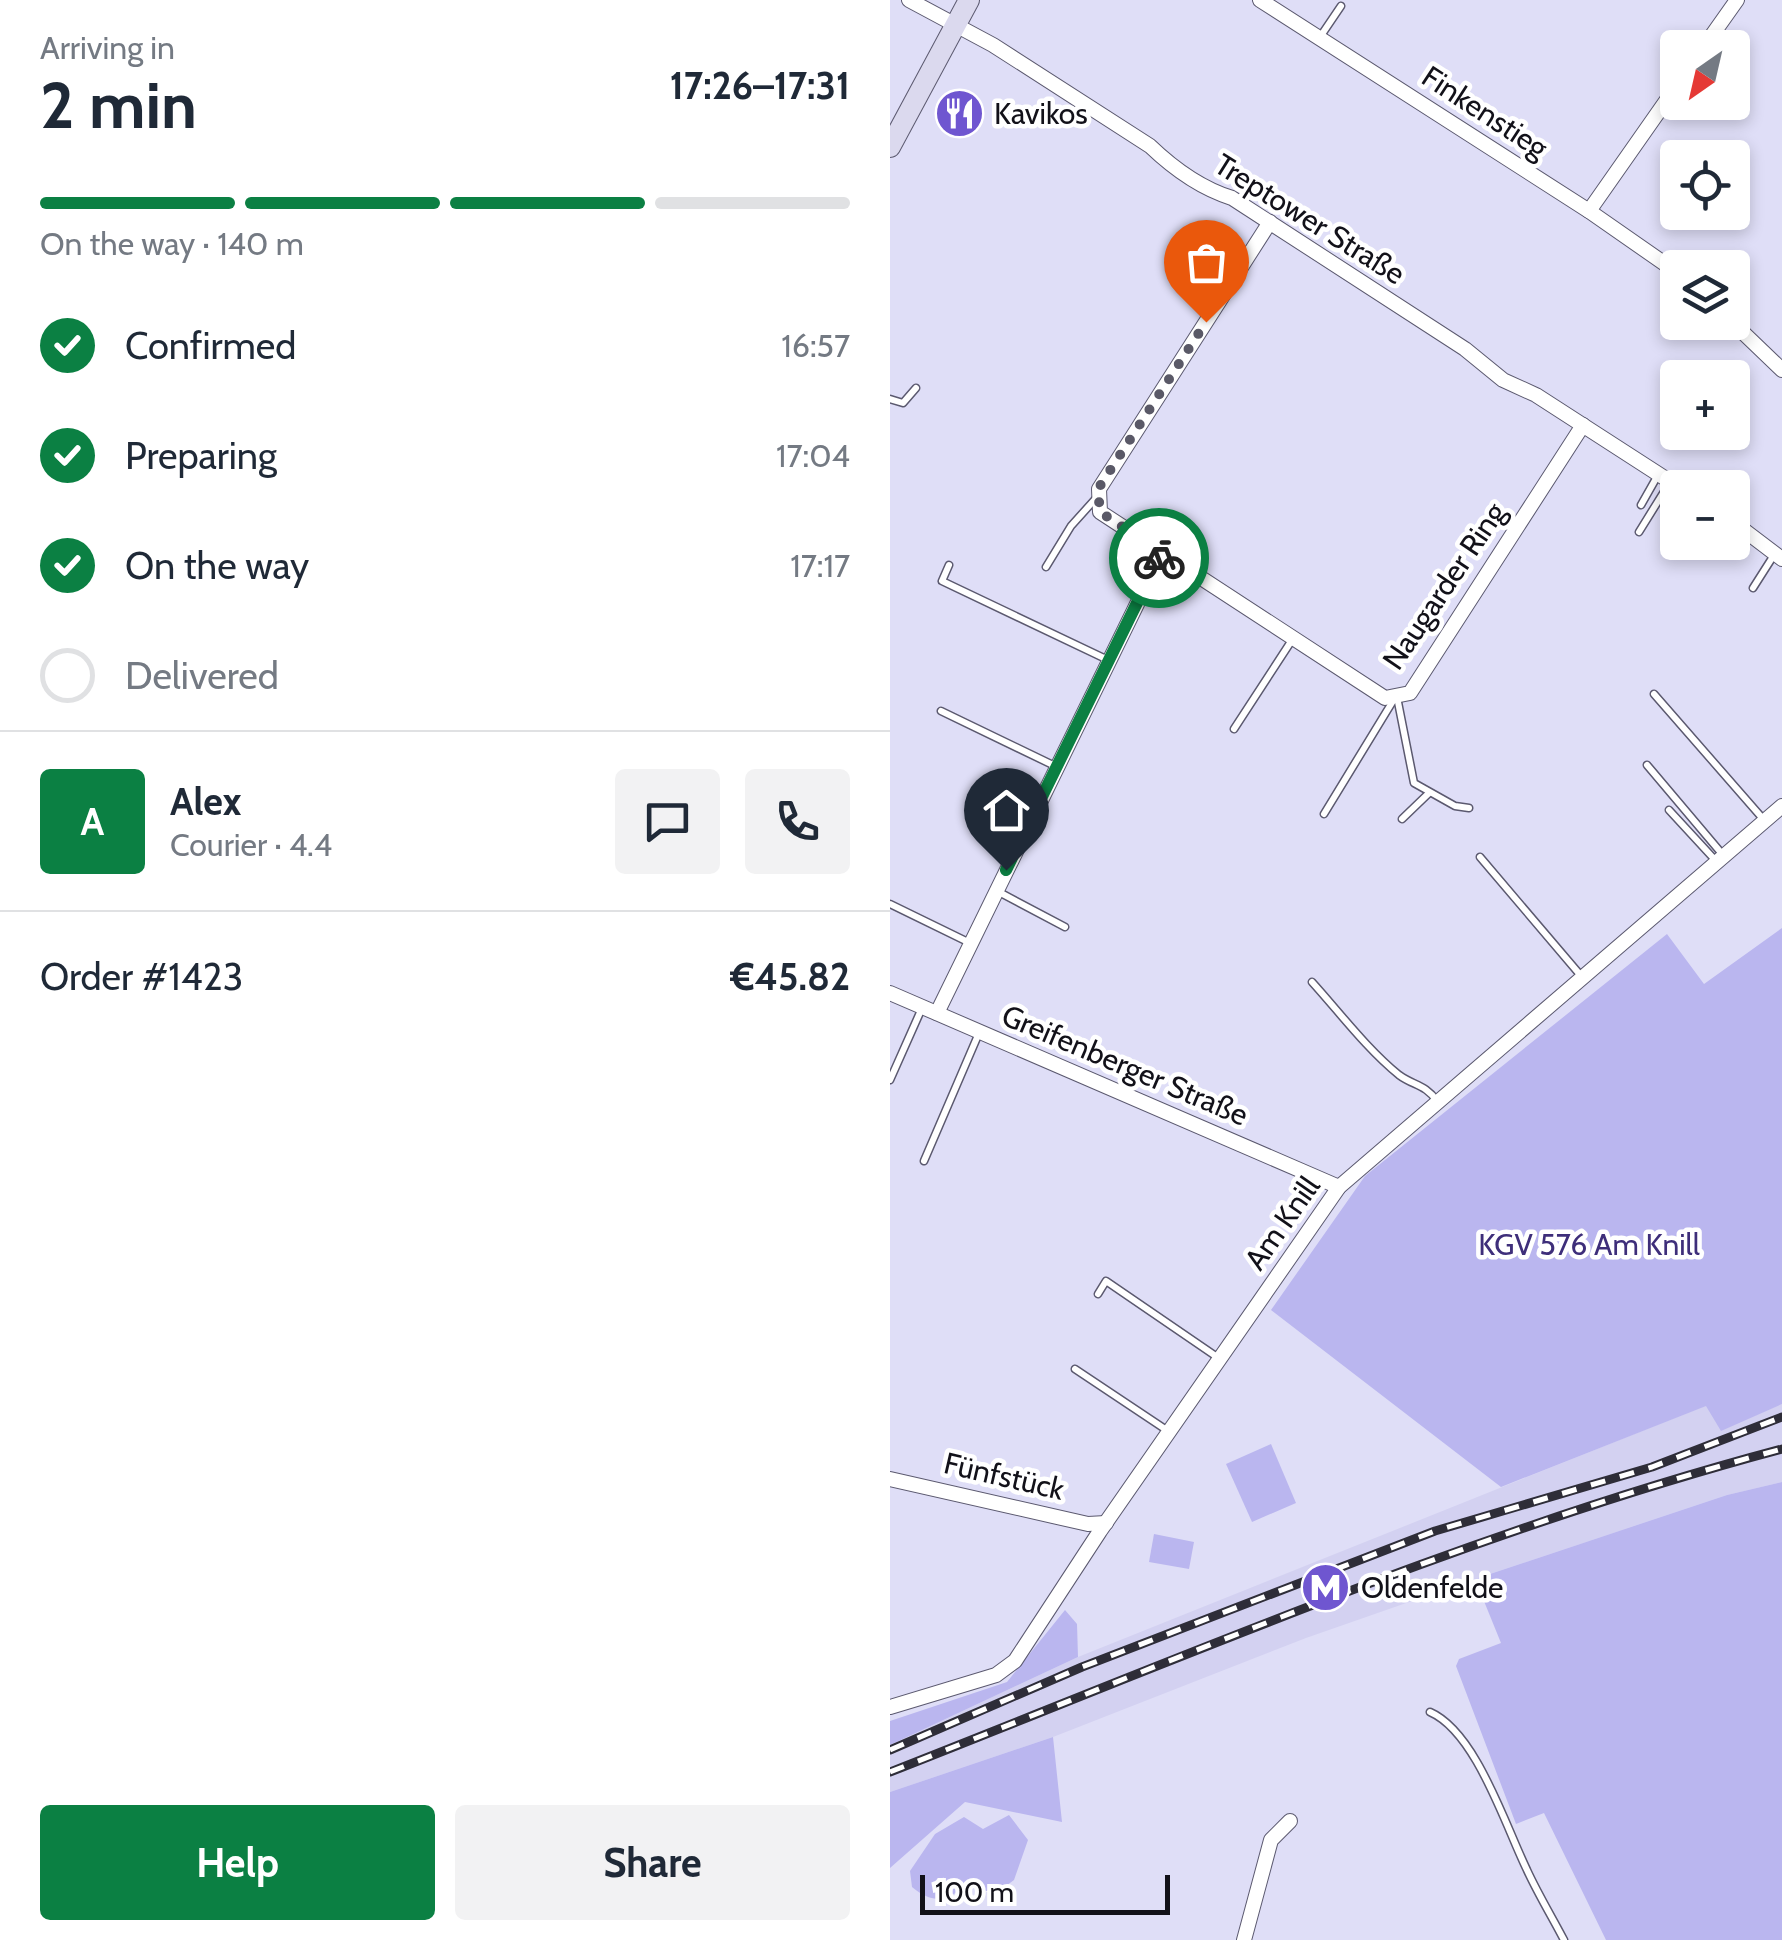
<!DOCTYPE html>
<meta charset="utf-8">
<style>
body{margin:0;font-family:Cabin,sans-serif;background:#f2f2f3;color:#1f2937;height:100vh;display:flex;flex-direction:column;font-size:38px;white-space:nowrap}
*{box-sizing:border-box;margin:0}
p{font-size:32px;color:#747a83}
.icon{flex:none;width:55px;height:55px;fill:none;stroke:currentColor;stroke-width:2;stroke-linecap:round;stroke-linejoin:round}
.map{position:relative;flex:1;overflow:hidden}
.side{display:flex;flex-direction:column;background:#fff;width:890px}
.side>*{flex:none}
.needle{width:65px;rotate:214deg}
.fabs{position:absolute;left:770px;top:30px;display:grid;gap:20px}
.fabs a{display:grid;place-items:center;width:90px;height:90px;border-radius:10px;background:#fff;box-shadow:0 5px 15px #0003;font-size:50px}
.scale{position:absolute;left:30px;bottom:25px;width:250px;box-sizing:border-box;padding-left:10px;border:5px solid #121119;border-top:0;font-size:28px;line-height:35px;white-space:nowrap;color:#121119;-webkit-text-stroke:8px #fff;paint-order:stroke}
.pin{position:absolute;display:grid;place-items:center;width:85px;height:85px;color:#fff;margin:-102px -42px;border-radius:50% 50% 50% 0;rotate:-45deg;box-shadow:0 0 10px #0007}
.pin .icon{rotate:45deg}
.courier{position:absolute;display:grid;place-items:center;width:100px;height:100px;margin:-50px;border:8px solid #0b8043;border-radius:50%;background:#fff;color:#222;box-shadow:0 2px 12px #0007}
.summary em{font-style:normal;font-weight:800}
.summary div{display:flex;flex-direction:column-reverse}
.summary{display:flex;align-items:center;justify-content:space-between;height:170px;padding:0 40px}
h1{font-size:65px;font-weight:800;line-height:75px}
.bar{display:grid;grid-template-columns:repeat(4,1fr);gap:15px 10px;align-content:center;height:120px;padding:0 40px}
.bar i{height:12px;border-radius:8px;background:#e0e1e3}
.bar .active{background:#0b8043}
.bar p{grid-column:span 4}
.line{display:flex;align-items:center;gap:25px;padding:0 40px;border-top:2px solid #e0e1e3}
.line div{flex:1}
.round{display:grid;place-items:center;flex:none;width:105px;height:105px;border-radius:10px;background:#f2f2f3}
ol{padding:0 40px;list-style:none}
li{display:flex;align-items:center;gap:30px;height:110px}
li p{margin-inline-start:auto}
li .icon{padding:10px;border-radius:50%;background:#0b8043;color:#fff;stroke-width:4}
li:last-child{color:#747a83}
li i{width:55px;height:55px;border:5px solid #e0e1e3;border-radius:50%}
.cta{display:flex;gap:20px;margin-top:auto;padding:20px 40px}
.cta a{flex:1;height:115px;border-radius:10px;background:#0b8043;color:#fff;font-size:40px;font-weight:800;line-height:115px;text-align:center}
.cta a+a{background:#f2f2f3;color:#1f2937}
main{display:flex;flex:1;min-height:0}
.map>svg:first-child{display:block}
.built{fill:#d3d1f1}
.green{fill:#bab6ef}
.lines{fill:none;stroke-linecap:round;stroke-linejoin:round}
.lane-casing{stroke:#5b596f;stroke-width:9}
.street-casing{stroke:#5b596f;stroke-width:16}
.secondary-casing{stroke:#5b596f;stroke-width:22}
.lane{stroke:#fff;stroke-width:6}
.street{stroke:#fff;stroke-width:14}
.secondary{stroke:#dbd9ee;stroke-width:20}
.rail-casing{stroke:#2e2d38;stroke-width:9}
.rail{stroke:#fff;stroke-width:5;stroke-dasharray:15;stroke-linecap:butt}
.done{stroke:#5a5967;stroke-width:10;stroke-dasharray:0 18}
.route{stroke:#0b8043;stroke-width:12}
.labels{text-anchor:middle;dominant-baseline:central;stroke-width:9;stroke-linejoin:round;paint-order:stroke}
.street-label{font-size:30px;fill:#121119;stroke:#fff}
.poi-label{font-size:30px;fill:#121119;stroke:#fff;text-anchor:start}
.park-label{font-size:30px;fill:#3e2e7a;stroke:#fff}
</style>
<main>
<section class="side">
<div class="summary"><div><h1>2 min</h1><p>Arriving in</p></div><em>17:26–17:31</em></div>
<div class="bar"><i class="active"></i><i class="active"></i><i class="active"></i><i></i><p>On the way · 140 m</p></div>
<ol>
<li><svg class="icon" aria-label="check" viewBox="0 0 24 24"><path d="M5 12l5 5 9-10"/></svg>Confirmed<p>16:57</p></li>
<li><svg class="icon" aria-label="check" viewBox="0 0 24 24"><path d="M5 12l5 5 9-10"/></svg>Preparing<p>17:04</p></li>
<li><svg class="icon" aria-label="check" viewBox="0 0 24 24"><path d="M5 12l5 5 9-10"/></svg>On the way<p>17:17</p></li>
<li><i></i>Delivered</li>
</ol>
<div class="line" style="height:180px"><b class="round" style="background:#0b8043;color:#fff">A</b><div><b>Alex</b><p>Courier · 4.4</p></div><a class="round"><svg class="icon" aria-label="chat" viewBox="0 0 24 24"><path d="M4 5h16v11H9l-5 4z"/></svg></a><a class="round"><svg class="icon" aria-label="phone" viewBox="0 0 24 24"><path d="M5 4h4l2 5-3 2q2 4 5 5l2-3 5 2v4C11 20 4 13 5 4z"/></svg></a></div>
<div class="line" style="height:130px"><div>Order #1423</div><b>€45.82</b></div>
<div class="cta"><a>Help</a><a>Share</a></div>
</section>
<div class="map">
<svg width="892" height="1940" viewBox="0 0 892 1940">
<rect width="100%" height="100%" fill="#dfdef7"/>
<!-- built -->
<polygon class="built" points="892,1404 892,1482 837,1495 585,1579 416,1638 163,1737 0,1792 0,1745 188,1657 817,1405 831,1430"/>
<!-- green -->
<g class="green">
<polygon points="892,928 892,1404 831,1431 816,1406 611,1487 381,1310 475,1176 777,934 814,984"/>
<polygon points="381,1444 406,1503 362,1522 336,1464"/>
<polygon points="892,1482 892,1940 716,1940 654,1813 626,1824 566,1666 569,1659 611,1643 585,1579 837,1495"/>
<polygon points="264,1534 304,1542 299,1569 259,1562"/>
<polygon points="175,1610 187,1624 188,1657 0,1745 0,1721 117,1682"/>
<polygon points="163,1737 172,1822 75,1802 0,1868 0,1792"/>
<path d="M119,1815L138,1840L124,1880L105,1894C99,1892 93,1890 87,1889C60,1887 53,1913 22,1887L20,1871L45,1834L74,1817L93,1829Z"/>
</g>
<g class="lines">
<defs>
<g id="lane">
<polyline points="430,37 451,6"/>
<polyline points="0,399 13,403 26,388"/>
<polyline points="751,505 768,475"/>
<polyline points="749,532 780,482"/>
<polyline points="59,565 52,581 218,660"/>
<polyline points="156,567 181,526 208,496"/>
<polyline points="863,588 884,555"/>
<polyline points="764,694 874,820"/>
<polyline points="507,697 524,783 565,806 579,808"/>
<polyline points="51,711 165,766"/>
<polyline points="344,729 402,640"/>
<polyline points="757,765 833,855"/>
<polyline points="779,810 826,861"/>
<polyline points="434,814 506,696"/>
<polyline points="512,819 539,793"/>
<polyline points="590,857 692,977"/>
<polyline points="107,891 175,927"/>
<polyline points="0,904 80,943"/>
<path d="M422,982C450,1013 477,1049 509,1075C524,1086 535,1084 547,1101"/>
<polyline points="0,1080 32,1008"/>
<polyline points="34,1161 89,1033"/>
<polyline points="208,1294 216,1281 330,1359"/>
<polyline points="185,1369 278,1431"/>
<path d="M540,1712C586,1732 615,1825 637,1870C648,1894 662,1917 674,1940"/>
</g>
<g id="street">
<path d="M19,0L103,45L260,146C284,169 310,188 342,198L575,349L613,380L646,395L790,488"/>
<polyline points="370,0 699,211 788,273"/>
<polyline points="813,48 847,0"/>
<polyline points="699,211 788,84"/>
<polyline points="380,222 209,489 210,512 495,698 520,693 693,425"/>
<polyline points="842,322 892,370"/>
<polyline points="842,521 892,559"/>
<polyline points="0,993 449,1187"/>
<polyline points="47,1013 272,553"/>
<polyline points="0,1479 198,1524 216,1523"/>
<polyline points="0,1707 106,1675 125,1661 210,1531 449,1187 892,806"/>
<polyline points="354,1940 381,1840 400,1821"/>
</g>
<polyline id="secondary" points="0,147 79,0"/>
</defs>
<!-- lane casing -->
<use href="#lane" class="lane-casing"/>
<!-- street casing -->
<use href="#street" class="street-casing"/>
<!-- secondary casing -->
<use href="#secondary" class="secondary-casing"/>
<!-- lane -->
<use href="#lane" class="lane"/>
<!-- street -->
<use href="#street" class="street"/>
<!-- secondary -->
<use href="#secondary" class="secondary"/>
<defs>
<g id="rail">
<polyline points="0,1750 192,1667 545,1531 762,1467 892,1417"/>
<path d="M0,1772C294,1657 586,1530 892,1449"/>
</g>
</defs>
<!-- rail casing -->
<use href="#rail" class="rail-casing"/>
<!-- rail -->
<use href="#rail" class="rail"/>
</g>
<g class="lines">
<!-- done -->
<polyline class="done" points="269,558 272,553 210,512 208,489 316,322"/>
<!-- route -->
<polyline class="route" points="116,870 269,558"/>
</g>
<!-- icons -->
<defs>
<symbol id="restaurant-disc" viewBox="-11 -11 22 22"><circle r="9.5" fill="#6f56d0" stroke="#fff"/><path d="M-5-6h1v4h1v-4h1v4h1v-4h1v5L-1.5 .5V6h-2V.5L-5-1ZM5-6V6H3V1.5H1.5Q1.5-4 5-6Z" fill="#fff"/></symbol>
<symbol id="metro-disc" viewBox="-11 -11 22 22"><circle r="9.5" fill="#6f56d0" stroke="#fff"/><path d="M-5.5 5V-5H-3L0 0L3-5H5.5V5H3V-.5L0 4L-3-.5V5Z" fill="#fff"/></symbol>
</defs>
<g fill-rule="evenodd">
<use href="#restaurant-disc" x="42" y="86" width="55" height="55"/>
<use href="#metro-disc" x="408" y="1560" width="55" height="55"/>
</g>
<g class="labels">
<!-- street labels -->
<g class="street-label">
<text transform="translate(595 112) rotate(33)">Finkenstieg</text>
<text transform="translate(420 219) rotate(32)">Treptower Straße</text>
<text transform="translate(554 586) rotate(-56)">Naugarder Ring</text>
<text transform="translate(235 1065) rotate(23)">Greifenberger Straße</text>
<text transform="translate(392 1223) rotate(-55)">Am Knill</text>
<text transform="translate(114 1476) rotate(13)">Fünfstück</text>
</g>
<!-- poi labels -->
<g class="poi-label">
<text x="104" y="113">Kavikos</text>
<text x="471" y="1587">Oldenfelde</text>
</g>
<!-- park labels -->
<g class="park-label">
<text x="699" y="1244">KGV 576 Am Knill</text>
</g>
</g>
</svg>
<div class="fabs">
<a><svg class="needle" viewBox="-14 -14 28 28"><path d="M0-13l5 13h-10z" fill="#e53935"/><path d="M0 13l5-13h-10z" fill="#747a83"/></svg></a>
<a><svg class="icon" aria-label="locate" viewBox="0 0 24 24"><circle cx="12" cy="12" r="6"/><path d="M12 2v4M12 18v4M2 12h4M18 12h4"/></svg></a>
<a><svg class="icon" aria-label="layers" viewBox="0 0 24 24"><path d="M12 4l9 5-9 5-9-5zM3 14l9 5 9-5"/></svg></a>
<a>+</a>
<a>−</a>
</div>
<div class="scale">100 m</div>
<div class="pin" style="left:316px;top:322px;background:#ea580c"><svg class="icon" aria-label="bag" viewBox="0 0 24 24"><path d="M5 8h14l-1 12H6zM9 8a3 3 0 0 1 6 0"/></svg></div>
<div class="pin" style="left:116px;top:870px;background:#1f2937"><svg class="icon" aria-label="home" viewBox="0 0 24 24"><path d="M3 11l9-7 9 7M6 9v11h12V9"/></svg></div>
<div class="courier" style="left:269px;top:558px"><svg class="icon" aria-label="bike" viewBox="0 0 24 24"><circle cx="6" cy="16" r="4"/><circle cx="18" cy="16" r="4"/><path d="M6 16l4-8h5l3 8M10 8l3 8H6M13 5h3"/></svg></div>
</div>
</main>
